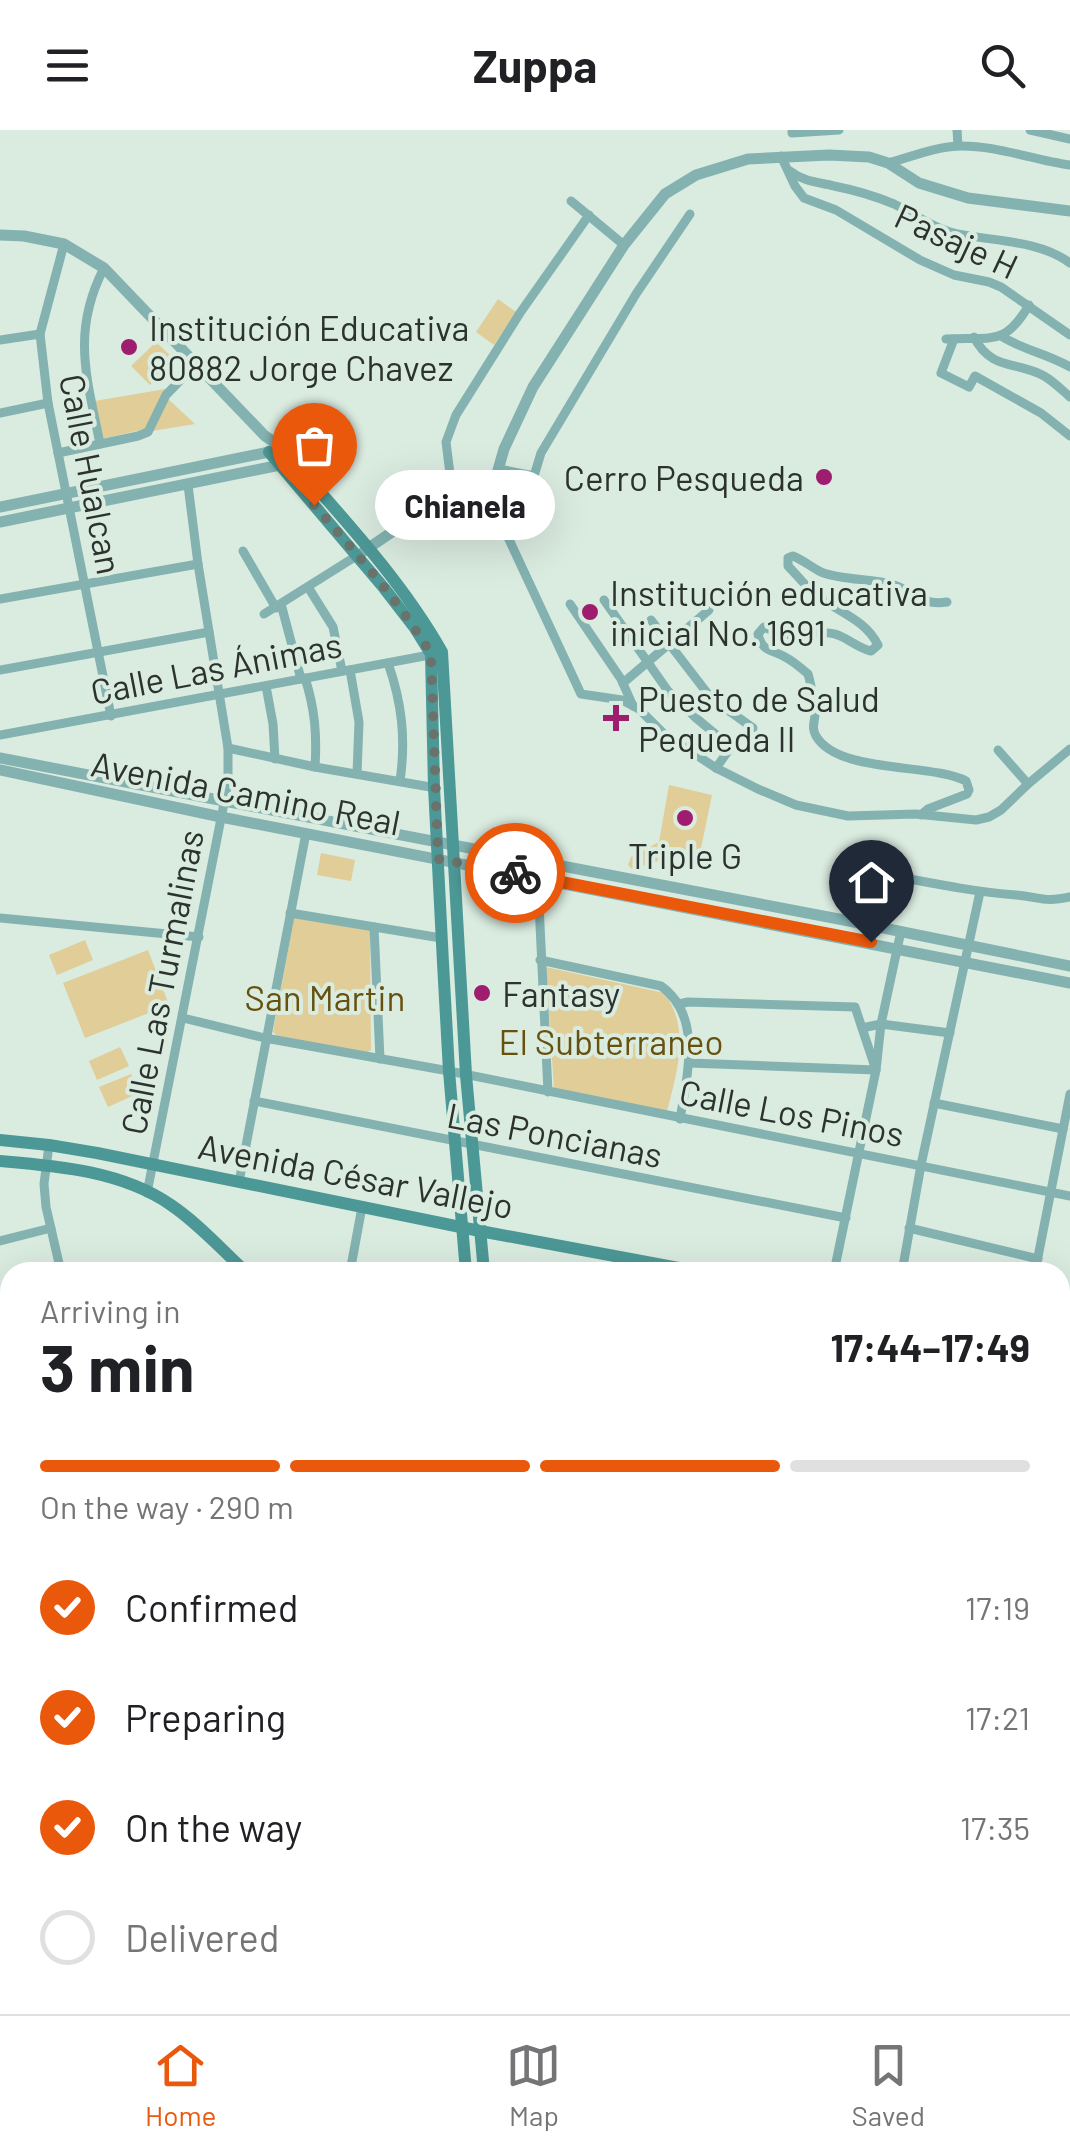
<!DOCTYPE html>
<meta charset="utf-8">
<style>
body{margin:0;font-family:Barlow,sans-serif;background:#f2f2f2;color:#202124;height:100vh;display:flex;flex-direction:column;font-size:38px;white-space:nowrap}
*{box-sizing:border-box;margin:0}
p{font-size:32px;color:#757577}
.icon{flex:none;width:55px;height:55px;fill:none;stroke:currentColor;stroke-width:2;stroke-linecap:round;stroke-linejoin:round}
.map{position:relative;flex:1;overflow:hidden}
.details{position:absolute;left:0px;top:1132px;width:1070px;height:752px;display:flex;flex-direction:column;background:#fff;border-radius:30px 30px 0 0;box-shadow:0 10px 40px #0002}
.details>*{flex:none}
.pin{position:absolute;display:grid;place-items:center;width:85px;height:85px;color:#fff;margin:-102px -42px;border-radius:50% 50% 50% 0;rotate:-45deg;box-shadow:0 0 10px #0007}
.pin .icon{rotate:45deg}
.courier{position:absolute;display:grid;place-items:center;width:100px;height:100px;margin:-50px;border:8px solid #ea580c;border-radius:50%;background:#fff;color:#222;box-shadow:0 2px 12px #0007}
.bubble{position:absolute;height:70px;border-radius:35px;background:#fff;box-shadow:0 10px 40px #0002;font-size:32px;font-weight:700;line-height:70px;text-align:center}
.headline em{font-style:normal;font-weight:700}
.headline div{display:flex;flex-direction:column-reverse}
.headline{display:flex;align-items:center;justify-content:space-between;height:170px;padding:0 40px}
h1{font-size:65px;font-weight:700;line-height:75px}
.bar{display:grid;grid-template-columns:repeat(4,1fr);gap:15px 10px;align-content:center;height:120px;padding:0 40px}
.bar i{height:12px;border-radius:8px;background:#e0e0e0}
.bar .on{background:#ea580c}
.bar p{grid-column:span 4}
ol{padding:0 40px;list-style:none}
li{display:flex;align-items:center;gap:30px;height:110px}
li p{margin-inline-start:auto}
li .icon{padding:10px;border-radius:50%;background:#ea580c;color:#fff;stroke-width:4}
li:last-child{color:#757577}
li i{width:55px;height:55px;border:5px solid #e0e0e0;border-radius:50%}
header{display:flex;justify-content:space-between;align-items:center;height:130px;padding:0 40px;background:#fff;font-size:45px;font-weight:700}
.tabs{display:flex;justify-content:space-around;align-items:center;height:140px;border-top:2px solid #e0e0e0;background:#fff;font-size:28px;color:#757577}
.tabs a{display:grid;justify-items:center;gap:5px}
.tabs .on{color:#ea580c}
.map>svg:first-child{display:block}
.green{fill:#e0cd98}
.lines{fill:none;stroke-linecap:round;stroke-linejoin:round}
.minor{stroke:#83b2b1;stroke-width:9}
.tertiary{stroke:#83b2b1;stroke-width:11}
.secondary{stroke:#4c9896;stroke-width:12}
.primary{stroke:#068583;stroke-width:15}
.done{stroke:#69736c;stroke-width:10;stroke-dasharray:0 18}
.route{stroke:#ea580c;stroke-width:12}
.poi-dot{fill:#9e1d6f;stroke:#daebe0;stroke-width:4}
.labels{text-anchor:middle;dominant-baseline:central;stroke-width:8;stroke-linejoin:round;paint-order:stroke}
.street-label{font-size:35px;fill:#2c322e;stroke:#daebe0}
.poi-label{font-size:35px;fill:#2c322e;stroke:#daebe0;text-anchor:start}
.park-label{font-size:35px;fill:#66510e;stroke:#daebe0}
</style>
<header><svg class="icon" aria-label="menu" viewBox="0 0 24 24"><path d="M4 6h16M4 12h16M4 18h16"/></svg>Zuppa<svg class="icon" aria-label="search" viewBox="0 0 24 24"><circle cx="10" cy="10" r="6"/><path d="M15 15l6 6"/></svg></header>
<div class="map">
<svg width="1070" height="1884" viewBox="0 0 1070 1884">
<rect width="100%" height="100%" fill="#daebe0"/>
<!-- green -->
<g class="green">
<polygon points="498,169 516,182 494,215 476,202"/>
<polygon points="156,212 175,230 150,255 131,236"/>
<polygon points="165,259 145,299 102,309 95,271"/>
<polygon points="167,268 195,294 152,301"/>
<polygon points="669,655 712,665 701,718 632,739 628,735 631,727 659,712"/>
<polygon points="321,723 355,730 351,751 317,745"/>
<polygon points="294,788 370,799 371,920 366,923 277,906 273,902"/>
<polygon points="85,810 93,830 57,845 49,825"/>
<polygon points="148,820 169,875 85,908 63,853"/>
<path d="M546,837L664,863C691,898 677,942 667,981L554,959Z"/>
<polygon points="120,917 129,936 97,950 89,931"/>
<polygon points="131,944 139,963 108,977 99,957"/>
</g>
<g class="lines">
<!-- minor -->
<g class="minor">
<polyline points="792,0 792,3 839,0"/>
<polyline points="957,0 958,16"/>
<polyline points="1030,0 1070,9"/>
<polyline points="781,26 795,56 804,68 836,80 920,130 954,145 989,152 1001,157 1070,205"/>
<path d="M888,33C911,27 934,17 958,16C996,15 1033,30 1070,35"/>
<path d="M790,41C804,52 818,52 834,56C854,60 875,66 894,74C913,83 929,96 950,102C988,112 1036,108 1070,133"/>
<polyline points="571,71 624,115"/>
<polyline points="64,114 40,204 48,273 111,586"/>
<path d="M1001,206C1023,220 1048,224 1070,237"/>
<path d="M974,207C991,241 1017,231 1044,246C1053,251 1062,260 1070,267"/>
<path d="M946,209C991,206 1004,218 1029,175"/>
<polyline points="954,209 941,243 969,257 975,246 1041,283 1070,306"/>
<polyline points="0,210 40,204"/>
<polyline points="0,283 48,273"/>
<path d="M100,314C87,248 71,202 104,138"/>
<polyline points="58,323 138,306 148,302 166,265 196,234"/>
<polyline points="499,339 534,346 541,323 636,164 690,84"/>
<polyline points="496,347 505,401 581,564 622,570 639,579 663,603 716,638 758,659 796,675 848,686 916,684 976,690 989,687 1001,680 1028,654 1070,619"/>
<polyline points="455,363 450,344 446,312 456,285 520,183 589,85"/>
<polyline points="243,421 276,478"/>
<polyline points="308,457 333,497 342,541"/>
<polyline points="0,469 198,434"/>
<polyline points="604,470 668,561 696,588 731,617 716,638"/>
<polyline points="281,474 301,549"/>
<polyline points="570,474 621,549 633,576"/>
<polyline points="264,484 358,425"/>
<polyline points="651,490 711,568 753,598"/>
<path d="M388,533C402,573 406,609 400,651"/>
<polyline points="0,540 209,502"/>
<polyline points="350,540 359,592 357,644"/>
<path d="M305,548C315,579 317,605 315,637"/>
<polyline points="623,553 709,480"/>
<polyline points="266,556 273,594 275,629"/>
<polyline points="0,605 435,524"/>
<polyline points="228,618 315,637 436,658"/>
<polyline points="998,620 1028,654"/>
<path d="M921,685L928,679L967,664L969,660L966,651C932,633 838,644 816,606C811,597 815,592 815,583C815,576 810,550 808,544C801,538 793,531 785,527C771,519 762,522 758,504L764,497C774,501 784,505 795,505C809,505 822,500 835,504C848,508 858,518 871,521L878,515C865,489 838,482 816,465C806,457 797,445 788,436V428L793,426C803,430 811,437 821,442C844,451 871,448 894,455C916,462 920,476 947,472"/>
<polyline points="537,732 548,962"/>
<polyline points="290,783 441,808"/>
<polyline points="0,788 199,807"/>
<path d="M849,791L861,740C913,749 964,761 1016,765C1040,767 1044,773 1070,767"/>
<polyline points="374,797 380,929"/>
<path d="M540,830L661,856C703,886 687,946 680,989"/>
<polyline points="679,874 688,872 855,877 876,940 689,933"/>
<polyline points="183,888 265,908 449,941 1070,1066"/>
<polyline points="862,898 881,894 950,903"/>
<polyline points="254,971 846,1088"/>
<polyline points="934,973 1063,999"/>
<polyline points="49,1015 44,1054 46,1077 61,1142"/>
<polyline points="239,1052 306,703"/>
<polyline points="147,1063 228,653 228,618 198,434 188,355"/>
<polyline points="909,1098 1038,1129"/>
<polyline points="0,1111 51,1098"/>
<polyline points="350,1142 362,1077"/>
<polyline points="834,1142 876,940 881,894 901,801"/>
<polyline points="902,1142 921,1035 980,762"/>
<polyline points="1035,1142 1070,964"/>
<polyline points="0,1165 10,1162"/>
<polyline points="0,1216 10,1213"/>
<polyline points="0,1224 10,1262"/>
<polyline points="0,1320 10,1317"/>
<polyline points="1060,1320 1070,1321"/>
<polyline points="0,1373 10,1370"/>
<polyline points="1060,1388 1070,1389"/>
<polyline points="1060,1503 1070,1503"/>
<polyline points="1060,1566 1070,1567"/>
<polyline points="0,1572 10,1573"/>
<polyline points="0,1604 10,1618"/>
<polyline points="1060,1631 1070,1632"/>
<polyline points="93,1875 97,1884"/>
<polyline points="160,1875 164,1884"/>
<polyline points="402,1875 402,1884"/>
<polyline points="453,1875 453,1884"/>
<polyline points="513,1875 514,1884"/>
<polyline points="526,1875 527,1884"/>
<polyline points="591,1875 592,1884"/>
<polyline points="349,1879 383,1875"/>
<polyline points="818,1884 819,1875"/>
<polyline points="976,1884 977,1875"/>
</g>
<!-- tertiary -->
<g class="tertiary">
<polyline points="0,105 24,106 64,114 104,138 265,306 279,315 269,322 0,377"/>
<polyline points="0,392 280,335 284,332"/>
<polyline points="364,421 429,377 455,363 496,347 504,319 533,257 624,115 665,64 696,45 748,29 829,25 869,27 888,33 919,53 968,68 1070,81"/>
<polyline points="0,628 849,791 1070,836"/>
<polyline points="0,640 221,687 1070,853"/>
<polyline points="679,1884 679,1875"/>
</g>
<!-- secondary -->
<g class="secondary">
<path d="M279,315C336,381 399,446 442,522L466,945L484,1142"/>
<polyline points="269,322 384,458 415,498 431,524 434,657 443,833 449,941 466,1142"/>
<polyline points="0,1010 49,1015 97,1023 480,1101 700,1142"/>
<path d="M0,1031C58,1036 122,1041 171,1075C199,1094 222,1120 246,1142"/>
<polyline points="1060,1214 1070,1217"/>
<polyline points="1060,1236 1070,1238"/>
<polyline points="0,1433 10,1431"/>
<polyline points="0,1449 10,1447"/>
</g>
<!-- primary -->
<g class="primary">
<polyline points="0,1683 10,1690"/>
<polyline points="0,1777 10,1776"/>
<polyline points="1060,1802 1070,1802"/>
<polyline points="1060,1816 1070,1817"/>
<polyline points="0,1819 10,1840"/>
<polyline points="26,1875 30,1884"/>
</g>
</g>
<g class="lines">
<!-- done -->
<path class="done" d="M314,375C356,423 398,470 431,524L438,729L515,743"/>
<!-- route -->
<polyline class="route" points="515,743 871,812"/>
</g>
<!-- markers -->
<g class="poi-dot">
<circle cx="129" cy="217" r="10"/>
<circle cx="824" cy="347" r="10"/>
<circle cx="590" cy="482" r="10"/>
<path d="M611 573h10v10h10v10h-10v10h-10v-10h-10v-10h10z"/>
<circle cx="685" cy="688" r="10"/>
<circle cx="482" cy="863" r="10"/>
</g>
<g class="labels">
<!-- street labels -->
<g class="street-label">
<text transform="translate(957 110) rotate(25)">Pasaje H</text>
<text transform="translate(92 344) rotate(79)">Calle Hualcan</text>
<text transform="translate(216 537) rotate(-11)">Calle Las Ánimas</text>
<text transform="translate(246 662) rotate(11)">Avenida Camino Real</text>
<text transform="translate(161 852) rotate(-79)">Calle Las Turmalinas</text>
<text transform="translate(792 982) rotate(11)">Calle Los Pinos</text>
<text transform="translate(555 1004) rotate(11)">Las Poncianas</text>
<text transform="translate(356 1045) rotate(11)">Avenida César Vallejo</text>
</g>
<!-- poi labels -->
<g class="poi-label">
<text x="149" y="197">Institución Educativa<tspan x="149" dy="40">80882 Jorge Chavez</tspan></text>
<text x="804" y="347" text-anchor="end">Cerro Pesqueda</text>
<text x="610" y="462">Institución educativa<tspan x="610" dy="40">inicial No. 1691</tspan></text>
<text x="638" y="568">Puesto de Salud<tspan x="638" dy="40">Pequeda II</tspan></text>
<text x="685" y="725" text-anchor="middle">Triple G</text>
<text x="502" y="863">Fantasy</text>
</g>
<!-- park labels -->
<g class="park-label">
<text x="325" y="867">San Martin</text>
<text x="611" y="911">El Subterraneo</text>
</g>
</g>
</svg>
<div class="pin" style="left:314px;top:375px;background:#ea580c"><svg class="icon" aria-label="bag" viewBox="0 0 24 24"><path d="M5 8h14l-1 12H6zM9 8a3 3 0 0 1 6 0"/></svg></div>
<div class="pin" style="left:871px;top:812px;background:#1f2937"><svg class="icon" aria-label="home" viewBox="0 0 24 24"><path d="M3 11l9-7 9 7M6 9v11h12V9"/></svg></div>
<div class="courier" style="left:515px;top:743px"><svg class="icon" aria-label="bike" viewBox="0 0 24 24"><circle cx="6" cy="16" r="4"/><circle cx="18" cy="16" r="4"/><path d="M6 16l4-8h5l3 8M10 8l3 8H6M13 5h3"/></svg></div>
<div class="bubble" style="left:375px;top:340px;width:180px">Chianela</div>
<section class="details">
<div class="headline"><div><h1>3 min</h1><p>Arriving in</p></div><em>17:44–17:49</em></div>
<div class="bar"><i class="on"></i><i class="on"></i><i class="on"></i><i></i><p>On the way · 290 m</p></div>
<ol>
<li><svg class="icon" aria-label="check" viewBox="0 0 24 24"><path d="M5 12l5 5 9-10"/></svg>Confirmed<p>17:19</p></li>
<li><svg class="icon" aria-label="check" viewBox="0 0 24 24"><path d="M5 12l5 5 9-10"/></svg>Preparing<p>17:21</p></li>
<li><svg class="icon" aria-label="check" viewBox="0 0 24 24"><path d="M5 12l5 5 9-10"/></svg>On the way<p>17:35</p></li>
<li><i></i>Delivered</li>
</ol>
</section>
</div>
<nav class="tabs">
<a class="on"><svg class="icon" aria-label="home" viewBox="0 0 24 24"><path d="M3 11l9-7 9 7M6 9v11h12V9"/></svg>Home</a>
<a><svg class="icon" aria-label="map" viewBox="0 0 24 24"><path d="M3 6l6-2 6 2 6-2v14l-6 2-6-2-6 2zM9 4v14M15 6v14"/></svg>Map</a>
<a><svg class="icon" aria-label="saved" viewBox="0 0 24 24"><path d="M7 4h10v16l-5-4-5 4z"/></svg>Saved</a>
</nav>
